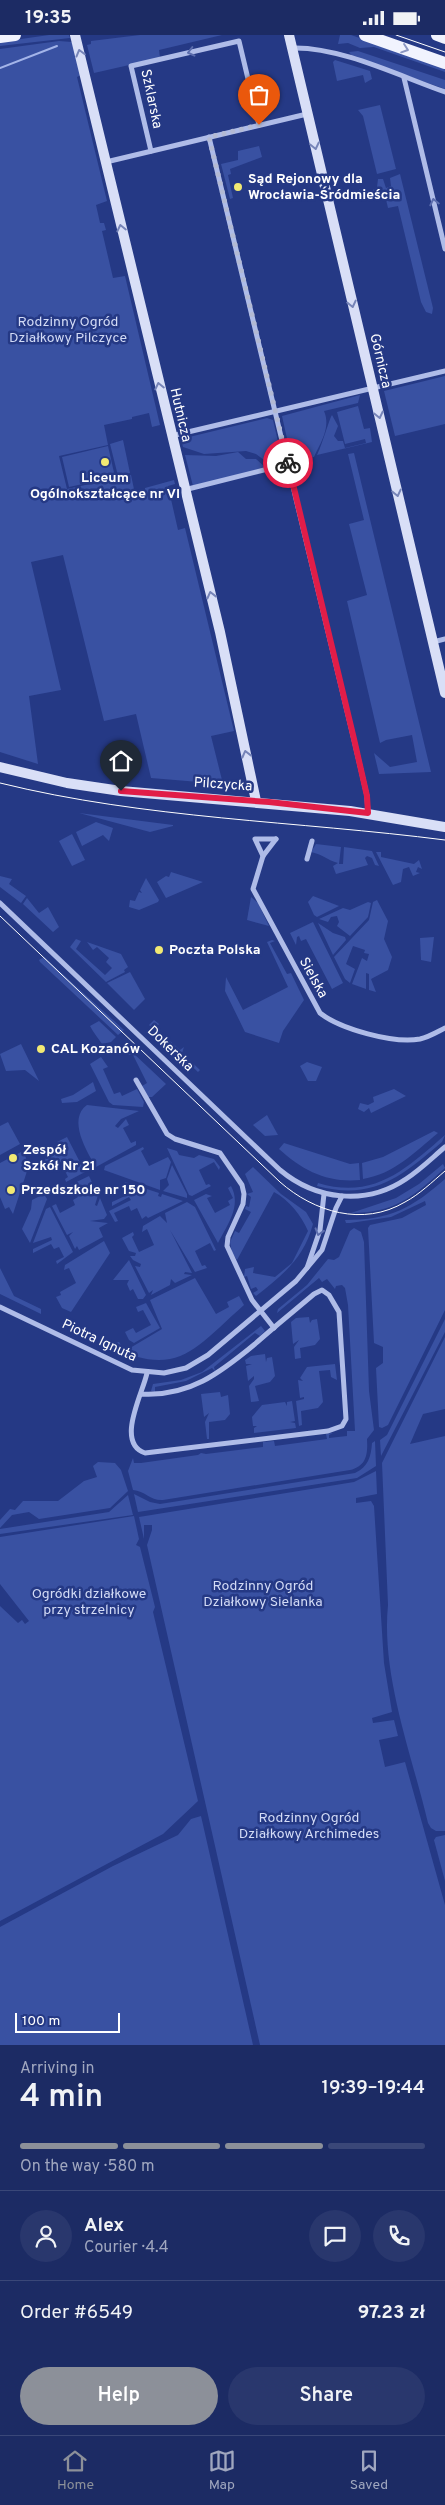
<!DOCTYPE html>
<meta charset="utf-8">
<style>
body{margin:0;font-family:Overpass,sans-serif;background:#29376d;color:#f1f3f6;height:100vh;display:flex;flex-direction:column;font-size:19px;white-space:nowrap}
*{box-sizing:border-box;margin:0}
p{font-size:16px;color:#a0a7bf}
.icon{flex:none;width:28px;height:28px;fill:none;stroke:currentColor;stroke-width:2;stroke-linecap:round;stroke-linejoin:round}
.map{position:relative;height:2010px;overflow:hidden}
.drawer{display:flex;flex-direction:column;background:#1c2b64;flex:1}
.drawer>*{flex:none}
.scale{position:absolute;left:15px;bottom:12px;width:105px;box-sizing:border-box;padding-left:5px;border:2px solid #fff;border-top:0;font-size:14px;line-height:18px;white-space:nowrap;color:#fff;-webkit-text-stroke:4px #253985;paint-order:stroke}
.pin{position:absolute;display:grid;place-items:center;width:42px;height:42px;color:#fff;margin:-51px -21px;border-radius:50% 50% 50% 0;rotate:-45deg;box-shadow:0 0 5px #0007}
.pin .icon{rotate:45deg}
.courier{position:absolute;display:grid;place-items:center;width:50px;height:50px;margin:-25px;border:4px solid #e11d48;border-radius:50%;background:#fff;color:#222;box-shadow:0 1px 6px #0007}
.overview em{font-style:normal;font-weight:600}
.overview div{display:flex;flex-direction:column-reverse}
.overview{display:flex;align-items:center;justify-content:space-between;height:85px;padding:0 20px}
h1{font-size:32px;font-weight:600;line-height:38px}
.bar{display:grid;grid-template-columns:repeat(4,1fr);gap:8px 5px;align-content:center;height:60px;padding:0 20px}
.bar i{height:6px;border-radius:4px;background:#3a4778}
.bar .current{background:#8c9099}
.bar p{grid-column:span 4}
.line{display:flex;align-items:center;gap:12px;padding:0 20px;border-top:1px solid #3a4778}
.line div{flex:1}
.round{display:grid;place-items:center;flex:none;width:52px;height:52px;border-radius:26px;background:#29376d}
.button{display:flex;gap:10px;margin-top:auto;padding:10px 20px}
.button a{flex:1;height:58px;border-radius:30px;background:#8c9099;color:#fff;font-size:20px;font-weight:600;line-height:58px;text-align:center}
.button a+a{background:#29376d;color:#f1f3f6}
.status{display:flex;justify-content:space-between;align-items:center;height:35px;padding:0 25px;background:#1c2b64;direction:ltr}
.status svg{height:14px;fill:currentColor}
.dock{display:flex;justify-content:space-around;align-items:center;height:70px;border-top:1px solid #3a4778;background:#1c2b64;font-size:14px;color:#a0a7bf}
.dock a{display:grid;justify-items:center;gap:2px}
.dock .current{color:#8c9099}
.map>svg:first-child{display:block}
.green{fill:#3951a2}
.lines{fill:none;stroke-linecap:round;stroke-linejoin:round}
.stream{stroke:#a3b4e9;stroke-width:2}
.street{stroke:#afbce8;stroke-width:5}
.secondary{stroke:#d9dff7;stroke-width:10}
.primary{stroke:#f1f3fe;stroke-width:12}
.tram{stroke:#fff;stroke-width:1}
.oneway{stroke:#8b96c2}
.oneway2{stroke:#5c6dad}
.oneway3{stroke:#7684b8}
.done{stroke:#b3bad4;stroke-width:5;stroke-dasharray:0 9}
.route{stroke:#e11d48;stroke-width:6}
.poi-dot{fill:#f2e973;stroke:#253985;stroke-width:2}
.labels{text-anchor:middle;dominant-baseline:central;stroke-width:5;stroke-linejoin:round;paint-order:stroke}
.street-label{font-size:14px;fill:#fff;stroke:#253985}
.poi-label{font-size:14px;font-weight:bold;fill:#fff;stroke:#253985;text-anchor:start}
.park-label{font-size:14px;fill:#d3dbf6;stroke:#253985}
</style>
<div class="status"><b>19:35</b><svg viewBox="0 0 49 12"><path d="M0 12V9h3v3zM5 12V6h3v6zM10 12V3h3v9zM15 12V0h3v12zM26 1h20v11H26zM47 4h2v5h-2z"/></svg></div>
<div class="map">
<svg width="445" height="2010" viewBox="0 0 445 2010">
<rect width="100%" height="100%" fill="#253985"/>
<!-- green -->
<g class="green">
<polygon points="49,0 69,0 70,3 0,11 0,7"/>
<polygon points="140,0 222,0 159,15 160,23 94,38 87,10 91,9 91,6"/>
<polygon points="340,0 351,0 445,33 445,37 374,12 360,13 348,8 338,9"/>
<polygon points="59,6 72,7 81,40 77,42 107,166 96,170 100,188 104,188 106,195 102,196 113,243 125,241 160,390 152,392 149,378 132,382 132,384 104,390 108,410 59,421 67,454 131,440 135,459 145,456 145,453 174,445 175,449 168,451 178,495 185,493 234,696 211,701 223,749 151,743 136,679 104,686 63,520 31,527 61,655 29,661 38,729 0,717 0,14"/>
<polygon points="358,16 445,45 445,54 353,22 349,17"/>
<polygon points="335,25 370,36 372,44 365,48 363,40 337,46 333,27"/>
<polygon points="380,70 396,134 377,139 363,81 358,75"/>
<polygon points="259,111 262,122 230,134 231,139 228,140 233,163 230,164 221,129 238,125 238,116"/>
<path d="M400,139L433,273L432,279L426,277L421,267L398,171L388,173L384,156L361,162L359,154C366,158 372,157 377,152L378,144H383L386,153L391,151L390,143Z"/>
<polygon points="445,341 445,389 395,401 384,356"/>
<path d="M360,360L358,368L324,376C331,392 321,407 314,422L292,426L282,381Z"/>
<path d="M358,371L364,394L370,393L372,407L317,420C321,413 330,382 332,380L338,391L334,401L338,406H343L345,413L366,408L365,404L345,409L337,377Z"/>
<polygon points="267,383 273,385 283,428 272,431 256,419 246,416 204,419 183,412 181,404"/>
<polygon points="123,405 130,438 118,441 110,409"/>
<polygon points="108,411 115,442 69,452 62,422"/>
<polygon points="238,417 246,424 256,424 266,433 193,451 185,420 216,421"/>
<polygon points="354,418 431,737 379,739 374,718 390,732 417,727 412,700 386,705 380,708 347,566 367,560 349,489 364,485 348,419"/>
<polygon points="79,778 173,790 173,791 150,797"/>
<polygon points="96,787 113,793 109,806 103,800 82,811 76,797"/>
<polygon points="72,799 85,825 72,831 59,806"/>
<path d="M316,809L341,812L339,829H343L344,812L372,816L379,831L375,830L372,823L367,821L365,823L368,830L336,839L333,831L338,828C327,825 324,820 311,817Z"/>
<polygon points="376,817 381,817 381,822 414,829 419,825 422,834 418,832 416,837 420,838 413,841 409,832 403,834 401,847 393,850"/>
<polygon points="171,837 203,847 166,863 157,847 166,841 169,842"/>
<polygon points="0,841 12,844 9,849 26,861 21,868 0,852"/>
<polygon points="146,843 159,865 158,867 139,875 129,872 130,865 135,866 139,857 142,858 140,855"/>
<polygon points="313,861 339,871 317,882 314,880 308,867"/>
<polygon points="251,862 258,868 269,891 247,885"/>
<polygon points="27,863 39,878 48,872 59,892 53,897 23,869"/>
<polygon points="377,865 388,886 384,904 392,922 388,935 371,944 376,957 369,955 369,939 366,938 366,954 352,949 362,923 367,926 369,919 364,918 365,915 353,911 346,929 355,934 350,948 345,944 334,922 369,885 373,867"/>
<polygon points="368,867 371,868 368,882 350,901 337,891 339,887 337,881 331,882 328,887 319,884 343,873 350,875"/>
<polygon points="313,887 343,948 332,954 306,904 301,906 299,901 297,902 296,910 290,898"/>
<polygon points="318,888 333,898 345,902 346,905 333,920"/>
<polygon points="434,902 431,927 421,925 420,903"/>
<polygon points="76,904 81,906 76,914 105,940 112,933 106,927 109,923 97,912 93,915 87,907 121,919 128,932 124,935 125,937 106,947 70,912"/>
<polygon points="272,905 275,906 270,908 287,939 291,938 304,965 283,996 279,1008 245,997 225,956 226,942 243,975 288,952 267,907"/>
<polygon points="44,922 124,995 118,1000 40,927 39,925"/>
<polygon points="130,937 145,964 134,975 107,948"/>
<polygon points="154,985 159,989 156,993 180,1015 184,1012 182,1018 200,1035 198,1037 149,990"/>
<path d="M99,986L116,1002L111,1007L102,1009C98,1003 93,997 90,991Z"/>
<polygon points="21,1009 39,1046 25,1035 6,1036 0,1019"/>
<polygon points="127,1017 133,1018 166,1049 152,1062 148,1062 142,1051 147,1048 133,1020 128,1020"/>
<polygon points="101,1022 108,1032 103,1034 114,1059 120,1057 122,1061 137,1054 144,1067 143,1072 113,1070 109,1067 90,1029"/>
<polygon points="307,1027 322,1032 316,1046 308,1046 300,1031"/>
<polygon points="93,1047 96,1056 77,1067 62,1068 61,1064 73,1060"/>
<polygon points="394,1054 406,1061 371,1078 369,1073 364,1077 358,1074 360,1068 368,1070 374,1067 373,1062"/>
<path d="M87,1070L139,1076L121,1084L115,1091L118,1093L126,1084L129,1090L123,1093L131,1108L136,1106V1110L96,1132C87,1117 67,1084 87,1070Z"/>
<polygon points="267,1080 278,1100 265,1101 253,1090"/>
<polygon points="8,1087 20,1109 0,1120 0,1091"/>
<path d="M434,1096L438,1098C415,1117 394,1139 363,1144L362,1128L383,1122Z"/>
<path d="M445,1100L442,1107C402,1141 373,1166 317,1151L318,1148C374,1165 406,1134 445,1100Z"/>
<polygon points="67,1102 85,1137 66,1147 65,1144 68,1142 60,1126 42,1135 50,1110 53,1110 59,1121 61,1120 57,1107"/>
<path d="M284,1108L350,1129L359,1128L360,1145C328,1148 303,1136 279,1114Z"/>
<polygon points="143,1112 144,1114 141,1116 149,1131 168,1122 171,1127 166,1143 160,1145 160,1155 104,1135 105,1131"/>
<polygon points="167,1113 177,1116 179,1120 194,1123 199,1120 214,1124 220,1132 219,1135 214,1127 199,1135 206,1150 209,1149 211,1151 192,1161 189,1160"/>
<polygon points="23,1116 29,1130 13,1179 9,1172 5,1174 0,1162 0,1128"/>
<path d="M443,1129L445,1133C414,1161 395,1178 351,1178L396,1163L419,1149Z"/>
<polygon points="172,1130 187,1159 187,1163 163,1156 169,1150 167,1144"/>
<path d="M253,1132L281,1159L306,1177L313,1189C304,1223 283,1240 256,1261L253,1258L258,1255L256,1252L251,1254L247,1241L244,1242L245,1234L254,1232L253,1238L275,1242L292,1228L308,1196C301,1180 289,1165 274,1157L237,1225L232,1218L230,1207L235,1196L239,1198L251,1177L245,1174L246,1171L249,1172L251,1162L247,1159L253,1157L245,1139Z"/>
<polygon points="89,1141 98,1160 95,1170 97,1171 100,1163 107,1180 104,1184 90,1186 108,1188 99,1193 103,1202 79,1215 77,1211 75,1214 69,1201 73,1197 67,1200 52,1171 56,1169 60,1178 75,1170 73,1165 78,1162 73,1153 65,1156 64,1153"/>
<path d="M445,1144V1275L388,1390L382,1393L379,1392L376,1333L383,1328V1312L374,1308L368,1193L370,1190L402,1183L426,1170L425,1166L391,1182L350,1188H346L345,1185C390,1185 412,1173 445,1144Z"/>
<polygon points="125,1147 159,1158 158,1161 161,1162 162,1159 183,1166 148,1183 146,1181 142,1184 137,1173 131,1176 129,1171 114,1178 118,1186 115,1187 109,1176 131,1165 129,1162 112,1171 112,1167 125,1161 123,1155"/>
<path d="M231,1151C242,1171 227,1190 218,1208L194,1165L206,1159L212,1161L207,1163L215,1178L230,1170L228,1166L233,1163L228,1153Z"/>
<polygon points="44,1159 47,1164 30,1208 22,1194 31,1174 32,1165"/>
<polygon points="187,1167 195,1172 216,1215 214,1216 210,1208 195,1216 202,1231 205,1230 207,1233 195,1237 170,1195 192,1238 185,1237 184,1239 192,1240 175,1248 171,1244 170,1250 151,1260 153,1255 149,1258 135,1231 140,1232 141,1229 133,1225 130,1221 135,1221 136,1218 129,1216 122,1203 133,1197 134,1200 132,1202 139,1217 154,1210 147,1194 142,1197 143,1191 160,1181 167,1188 165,1178"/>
<polygon points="50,1172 73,1217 57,1229 56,1226 64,1222 59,1212 54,1214 51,1209 33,1218 33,1214 52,1205 51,1202 33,1208 46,1174"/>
<path d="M354,1193L361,1197L364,1207L369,1356L374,1395L367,1404C368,1420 366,1431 350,1435L163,1465C151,1466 145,1456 133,1455L128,1436L133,1423L134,1428H141L198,1420L201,1418L206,1419L263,1412V1407L274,1406L275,1411L327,1404L326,1399L333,1398L329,1400V1403L347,1401V1396H355L348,1270L345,1253L342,1250L336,1251L335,1254L327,1244L322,1247L319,1243L277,1278L278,1274L307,1250L328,1224L334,1225L339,1222L350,1196Z"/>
<polygon points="104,1206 110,1218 71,1277 62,1273 56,1262 61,1260 60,1257 76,1248 69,1233 64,1235 65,1230"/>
<polygon points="129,1225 146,1260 143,1264 138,1264 133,1254 130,1256 127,1249 129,1245 113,1245"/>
<polygon points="0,1233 14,1261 41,1274 41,1279 0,1259"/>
<path d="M195,1243L216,1279L229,1272L227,1267L239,1261L244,1270C192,1316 179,1343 107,1311L119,1307L125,1316L162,1294L150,1265Z"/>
<polygon points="146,1268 160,1293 134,1308 129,1305 125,1297 133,1293 136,1298 151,1290 143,1275 138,1277 136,1272"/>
<polygon points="309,1282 310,1288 312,1285 317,1284 320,1304 315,1310 300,1313 301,1323 295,1324 294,1312 299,1305 293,1309 291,1287 296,1283"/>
<polygon points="445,1284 445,1297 381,1421 380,1405 387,1400"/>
<polygon points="261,1291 265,1296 260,1301 255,1298 214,1332 215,1336 212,1333 186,1346 155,1352 155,1357 151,1356 153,1349 181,1345 202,1337"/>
<path d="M445,1302V1374L423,1379L410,1409L445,1401V1796H436L431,1793L428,1788C412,1720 381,1641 388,1570L382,1428Z"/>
<polygon points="265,1319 266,1327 267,1323 272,1322 275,1341 270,1347 255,1351 259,1366 251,1367 249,1351 254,1344 254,1341 248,1346 246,1331 252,1329 246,1329 245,1325 251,1321"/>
<polygon points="335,1329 337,1345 331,1342 330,1335 319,1336 323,1367 318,1373 301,1376 302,1390 299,1391 296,1366 304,1364 304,1362 300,1363 298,1345 303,1346 300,1343 307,1332"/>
<polygon points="220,1357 221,1362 228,1360 230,1379 225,1385 209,1387 209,1404 207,1404 205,1387 209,1378 204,1382 201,1359"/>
<polygon points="292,1366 295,1386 290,1387 295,1388 296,1393 254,1398 254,1393 257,1391 253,1391 252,1382 262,1370 285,1367 287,1371 287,1367"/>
<path d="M375,1406L376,1431L357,1443L138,1477L134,1459L150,1467L160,1469L355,1438C368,1432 371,1422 372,1408Z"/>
<polygon points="98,1427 115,1428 121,1435 128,1456 110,1473 39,1484 29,1477 12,1480 0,1493 0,1485 10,1474 15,1475 23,1466 58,1466 84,1446 97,1442 93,1431"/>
<polygon points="376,1436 377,1459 356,1463 356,1468 371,1466 374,1471 384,1628 392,1677 372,1683 373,1688 394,1685 398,1701 379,1705 385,1732 405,1727 445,1870 445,2010 260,2010 147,1510 152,1495 152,1490 144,1490 144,1504 139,1482 354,1447"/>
<polygon points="128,1460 133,1480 0,1499 0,1494 109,1477"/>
<polygon points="134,1481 139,1504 136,1510 140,1512 155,1572 153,1577 198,1766 163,1799 0,1886 0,1571 18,1588 22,1585 25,1589 29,1586 0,1549 0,1502"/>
<polygon points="201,1781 253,2010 0,2010 0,1892 113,1831 178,1800 191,1784"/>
<polygon points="445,1800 445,1846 434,1805 436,1802"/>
</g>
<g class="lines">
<!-- stream -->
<polyline class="stream" points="0,33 57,11"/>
<!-- street -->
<g class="street">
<path d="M293,13C341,12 399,41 445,57"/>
<polyline points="404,43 445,214"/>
<polyline points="209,102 354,705 367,761 368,779"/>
<polyline points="151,116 131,31 239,6 259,90"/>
<polyline points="106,127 307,79"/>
<polyline points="171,401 445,336"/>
<polyline points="184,455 288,429"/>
<polyline points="433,607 445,604"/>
<path d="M276,804L263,821L253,854L320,978C340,994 394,1009 420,1004C429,1002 437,997 445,993"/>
<polyline points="263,821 255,804 276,804"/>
<polyline points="307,824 312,806"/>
<path d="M0,868L280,1135C316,1165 366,1171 406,1144C420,1135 432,1123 445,1112"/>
<polyline points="136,1045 167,1099 175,1104 220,1118 242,1150 244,1159 243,1169 228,1202 227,1211 252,1265 274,1293"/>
<polyline points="307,1233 320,1195 324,1159"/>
<polyline points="0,1272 132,1335 164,1338 186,1333 208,1320 296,1246 322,1215 336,1173 342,1161"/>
<path d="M141,1359C189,1362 220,1338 255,1309C274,1292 294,1276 314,1259L322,1255L329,1260L339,1277L346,1384L342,1391L328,1396L145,1418C115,1408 143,1358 147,1338"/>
</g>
<!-- secondary -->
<g class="secondary">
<polyline points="75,0 220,597 256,766"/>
<polyline points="289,0 445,658"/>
<polyline points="0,732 67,748 121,756 350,776 445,792"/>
</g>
<!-- primary -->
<g class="primary">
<polyline points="365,0 445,28"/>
<polyline points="437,0 445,3"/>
<polyline points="0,2 15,0"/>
</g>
<!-- tram -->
<g class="tram">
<polyline points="396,0 445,17"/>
<path d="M0,748C146,784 297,786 445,805"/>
<path d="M0,881L280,1147C314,1177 363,1192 405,1167C420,1159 432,1147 445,1136"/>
</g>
</g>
<!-- one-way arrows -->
<defs><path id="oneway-chevron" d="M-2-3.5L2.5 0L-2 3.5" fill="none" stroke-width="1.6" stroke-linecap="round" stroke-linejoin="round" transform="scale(1.25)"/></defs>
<use class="oneway" href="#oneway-chevron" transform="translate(405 14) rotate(19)"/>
<g class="oneway2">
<use href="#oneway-chevron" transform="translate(191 17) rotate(166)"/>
<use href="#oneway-chevron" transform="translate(434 167) rotate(-103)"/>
<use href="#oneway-chevron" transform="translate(319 1197) rotate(107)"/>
</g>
<g class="oneway3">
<use href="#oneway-chevron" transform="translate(80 18) rotate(-105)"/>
<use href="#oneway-chevron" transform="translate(315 111) rotate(77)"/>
<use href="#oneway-chevron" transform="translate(121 193) rotate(-103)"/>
<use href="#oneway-chevron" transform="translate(352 269) rotate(77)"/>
<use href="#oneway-chevron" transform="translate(159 351) rotate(-103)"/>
<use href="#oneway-chevron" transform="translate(379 380) rotate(77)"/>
<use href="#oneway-chevron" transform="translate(397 458) rotate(77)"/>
<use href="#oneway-chevron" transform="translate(211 560) rotate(-104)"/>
<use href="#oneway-chevron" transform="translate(246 719) rotate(-104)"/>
</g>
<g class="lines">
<!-- done -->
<polyline class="done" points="259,90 209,102 288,428"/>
<!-- route -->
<polyline class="route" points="121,756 269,767 368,778 367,761 354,704 288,428"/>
</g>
<!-- markers -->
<g class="poi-dot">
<circle cx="238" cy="152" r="5"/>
<circle cx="105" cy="427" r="5"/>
<circle cx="159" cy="915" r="5"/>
<circle cx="41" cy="1014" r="5"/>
<circle cx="13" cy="1123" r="5"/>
<circle cx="11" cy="1155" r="5"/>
</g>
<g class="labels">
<!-- street labels -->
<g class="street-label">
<text transform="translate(151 64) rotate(78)">Szklarska</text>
<text transform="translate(380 326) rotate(77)">Górnicza</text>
<text transform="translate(180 380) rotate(77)">Hutnicza</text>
<text transform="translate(223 750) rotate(4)">Pilczycka</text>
<text transform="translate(313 943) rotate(61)">Sielska</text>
<text transform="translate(170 1014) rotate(44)">Dokerska</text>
<text transform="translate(99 1306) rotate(25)">Piotra Ignuta</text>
</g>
<!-- poi labels -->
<g class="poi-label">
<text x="248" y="144">Sąd Rejonowy dla<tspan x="248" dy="16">Wrocławia-Śródmieścia</tspan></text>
<text x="105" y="443" text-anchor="middle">Liceum<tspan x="105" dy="16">Ogólnokształcące nr VI</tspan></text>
<text x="169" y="915">Poczta Polska</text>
<text x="51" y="1014">CAL Kozanów</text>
<text x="23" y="1115">Zespół<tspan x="23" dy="16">Szkół Nr 21</tspan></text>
<text x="21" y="1155">Przedszkole nr 150</text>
</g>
<!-- park labels -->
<g class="park-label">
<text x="68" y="287">Rodzinny Ogród<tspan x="68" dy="16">Działkowy Pilczyce</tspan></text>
<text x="263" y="1551">Rodzinny Ogród<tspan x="263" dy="16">Działkowy Sielanka</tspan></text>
<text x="89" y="1559">Ogródki działkowe<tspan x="89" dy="16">przy strzelnicy</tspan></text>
<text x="309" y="1783">Rodzinny Ogród<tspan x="309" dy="16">Działkowy Archimedes</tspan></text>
</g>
</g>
</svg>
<div class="scale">100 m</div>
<div class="pin" style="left:259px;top:90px;background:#ea580c"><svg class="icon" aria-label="bag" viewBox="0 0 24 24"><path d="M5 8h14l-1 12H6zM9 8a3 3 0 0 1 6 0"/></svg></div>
<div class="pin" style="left:121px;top:756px;background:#1f2937"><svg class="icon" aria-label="home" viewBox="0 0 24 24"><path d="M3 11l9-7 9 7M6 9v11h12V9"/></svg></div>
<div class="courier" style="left:288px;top:428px"><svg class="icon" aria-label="bike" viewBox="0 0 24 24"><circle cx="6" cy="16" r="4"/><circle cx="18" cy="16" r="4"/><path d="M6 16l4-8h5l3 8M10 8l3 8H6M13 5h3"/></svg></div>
</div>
<section class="drawer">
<div class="overview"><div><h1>4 min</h1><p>Arriving in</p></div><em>19:39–19:44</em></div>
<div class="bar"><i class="current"></i><i class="current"></i><i class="current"></i><i></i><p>On the way · 580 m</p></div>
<div class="line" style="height:90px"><a class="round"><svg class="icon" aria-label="person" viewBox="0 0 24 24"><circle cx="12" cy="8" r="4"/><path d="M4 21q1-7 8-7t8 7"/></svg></a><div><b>Alex</b><p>Courier · 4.4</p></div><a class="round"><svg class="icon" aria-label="chat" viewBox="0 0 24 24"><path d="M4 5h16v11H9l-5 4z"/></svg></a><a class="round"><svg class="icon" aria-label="phone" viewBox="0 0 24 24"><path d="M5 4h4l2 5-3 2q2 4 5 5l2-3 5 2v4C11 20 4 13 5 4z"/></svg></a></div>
<div class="line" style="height:65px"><div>Order #6549</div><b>97.23 zł</b></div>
<div class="button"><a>Help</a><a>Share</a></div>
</section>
<nav class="dock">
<a class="current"><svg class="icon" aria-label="home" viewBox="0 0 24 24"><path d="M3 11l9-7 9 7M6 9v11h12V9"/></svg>Home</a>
<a><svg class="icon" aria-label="map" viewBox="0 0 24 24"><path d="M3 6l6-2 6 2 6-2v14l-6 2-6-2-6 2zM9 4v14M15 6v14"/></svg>Map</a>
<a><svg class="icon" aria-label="saved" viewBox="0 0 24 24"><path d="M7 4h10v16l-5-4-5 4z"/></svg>Saved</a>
</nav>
